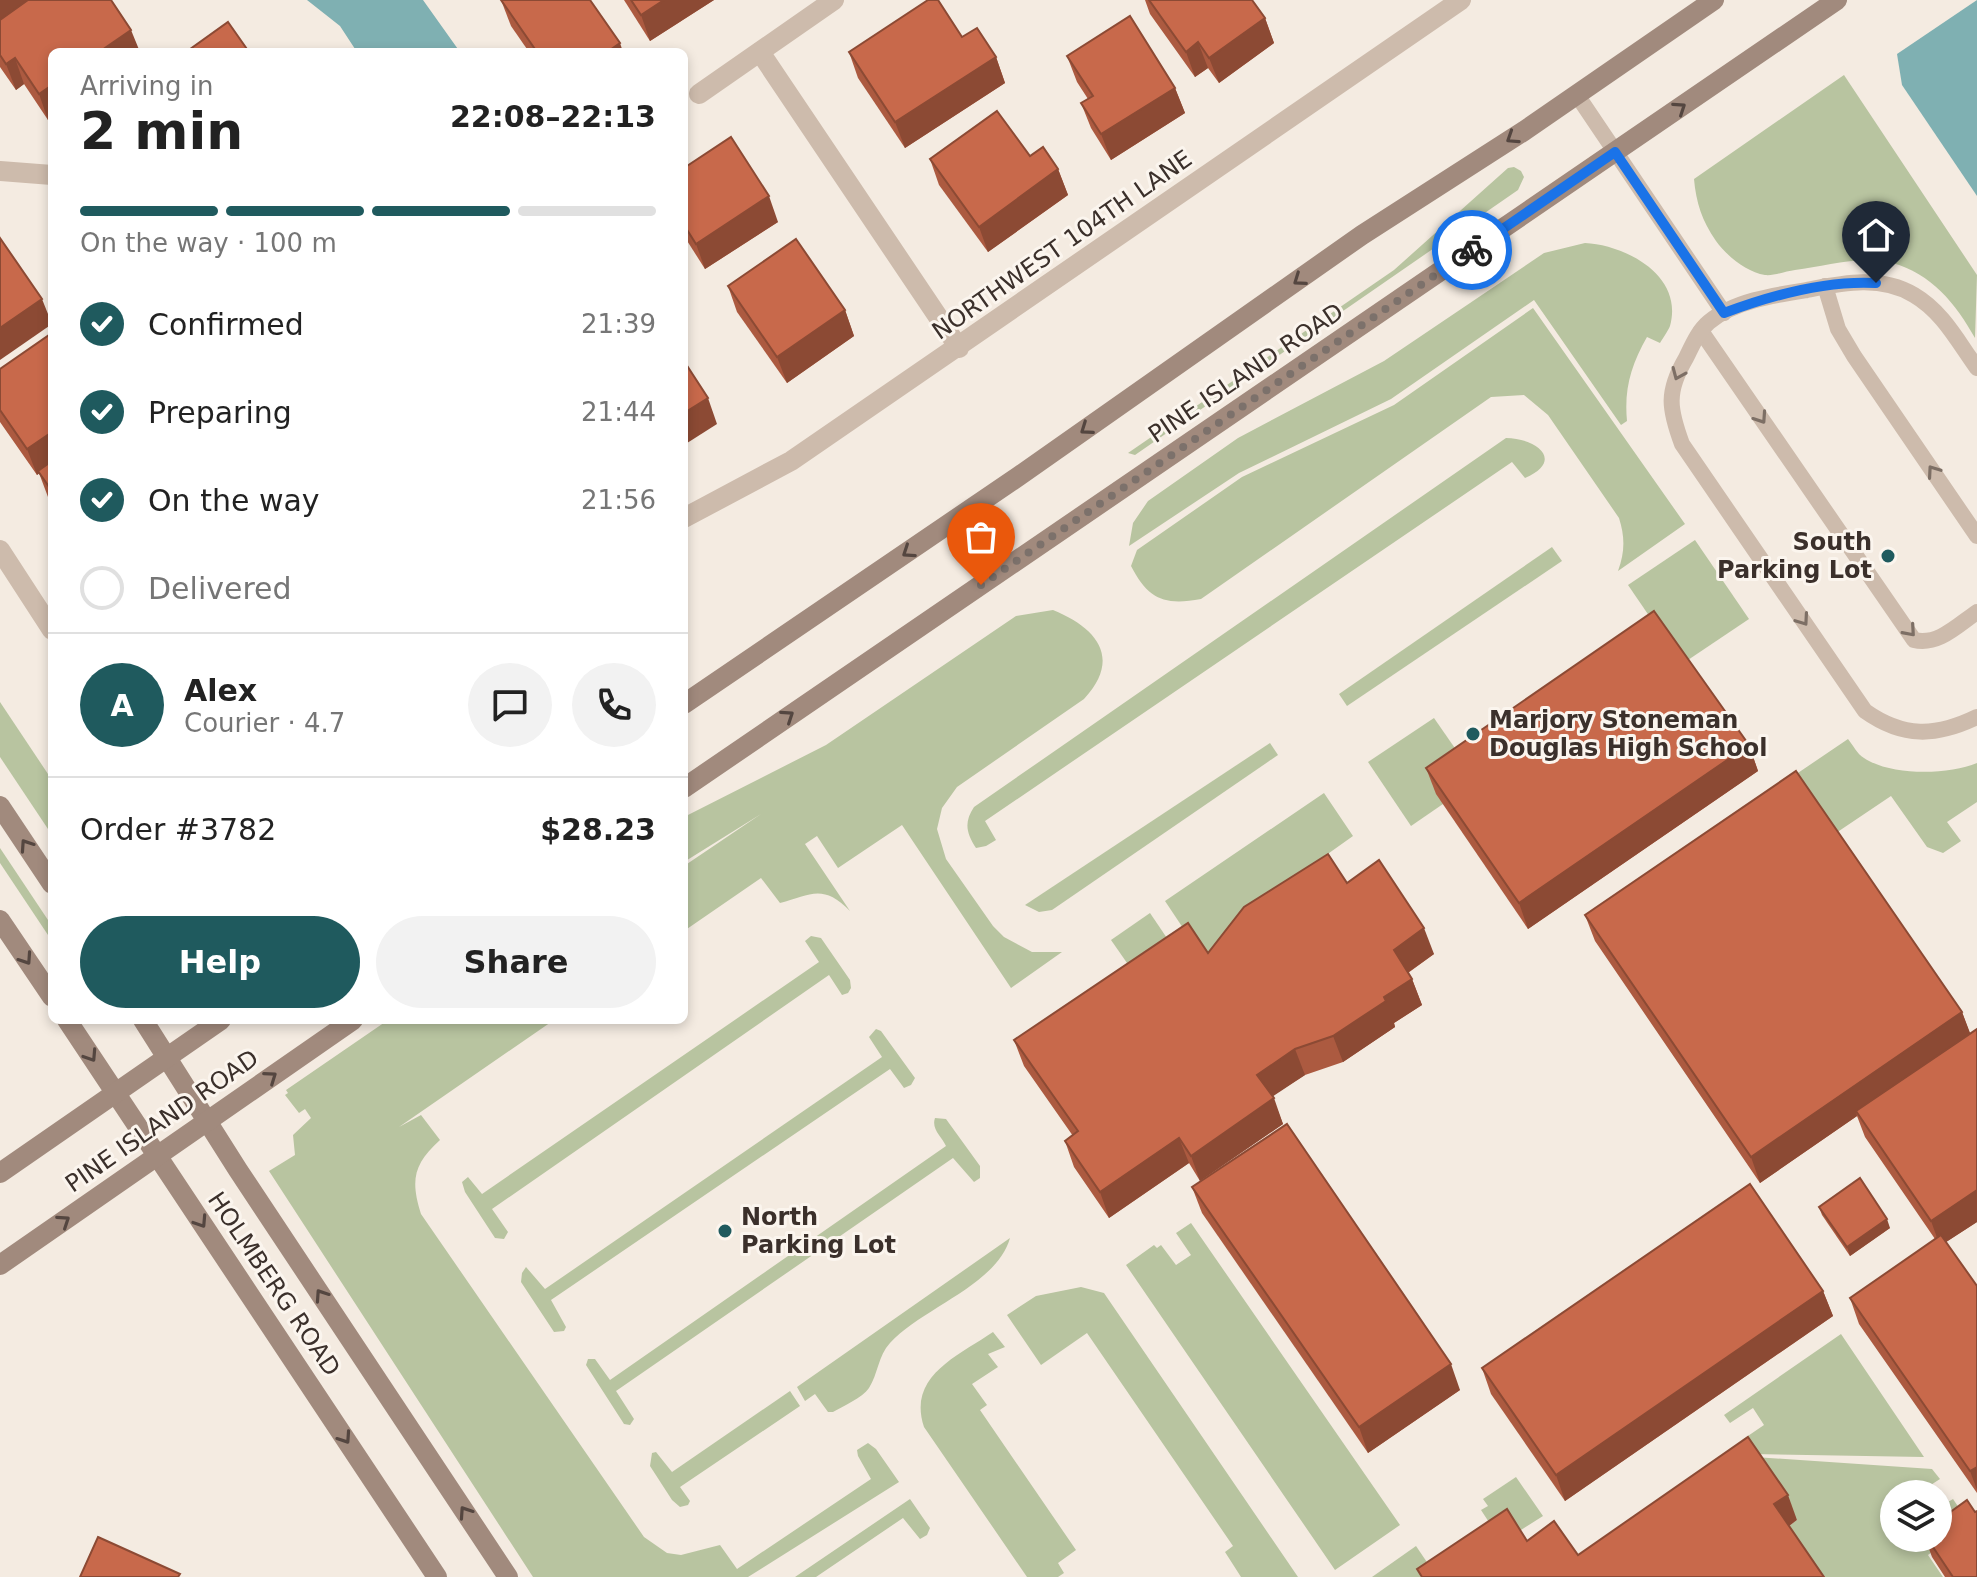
<!DOCTYPE html>
<meta charset="utf-8">
<style>
body{margin:0;font-family:"DejaVu Sans",sans-serif;background:#f2f2f2;color:#222;height:100vh;display:flex;flex-direction:column;font-size:30px;white-space:nowrap}
*{box-sizing:border-box;margin:0}
p{font-size:26px;color:#767676}
.icon{flex:none;width:44px;height:44px;fill:none;stroke:currentColor;stroke-width:2;stroke-linecap:round;stroke-linejoin:round}
.map{position:relative;flex:1;overflow:hidden}
.panel{position:absolute;left:48px;top:48px;width:640px;height:976px;display:flex;flex-direction:column;background:#fff;border-radius:12px;box-shadow:0 4px 12px #0003}
.panel>*{flex:none}
.tools{position:absolute;left:1880px;top:1480px;display:grid;gap:16px}
.tools a{display:grid;place-items:center;width:72px;height:72px;border-radius:50%;background:#fff;box-shadow:0 4px 12px #0003;font-size:40px}
.pin{position:absolute;display:grid;place-items:center;width:68px;height:68px;color:#fff;margin:-82px -34px;border-radius:50% 50% 50% 0;rotate:-45deg;box-shadow:0 0 8px #0007}
.pin .icon{rotate:45deg}
.courier{position:absolute;display:grid;place-items:center;width:80px;height:80px;margin:-40px;border:6px solid #1a73e8;border-radius:50%;background:#fff;color:#222;box-shadow:0 2px 10px #0007}
.overview em{font-style:normal;font-weight:800}
.overview div{display:flex;flex-direction:column-reverse}
.overview{display:flex;align-items:center;justify-content:space-between;height:136px;padding:0 32px}
h1{font-size:52px;font-weight:800;line-height:60px}
.bar{display:grid;grid-template-columns:repeat(4,1fr);gap:12px 8px;align-content:center;height:96px;padding:0 32px}
.bar i{height:10px;border-radius:6px;background:#e0e0e0}
.bar .on{background:#1f5a5e}
.bar p{grid-column:span 4}
.line{display:flex;align-items:center;gap:20px;padding:0 32px;border-top:2px solid #e0e0e0}
.line div{flex:1}
.round{display:grid;place-items:center;flex:none;width:84px;height:84px;border-radius:42px;background:#f2f2f2}
ol{padding:0 32px;list-style:none}
li{display:flex;align-items:center;gap:24px;height:88px}
li p{margin-inline-start:auto}
li .icon{padding:8px;border-radius:50%;background:#1f5a5e;color:#fff;stroke-width:4}
li:last-child{color:#767676}
li i{width:44px;height:44px;border:4px solid #e0e0e0;border-radius:50%}
.primary-button{display:flex;gap:16px;margin-top:auto;padding:16px 32px}
.primary-button a{flex:1;height:92px;border-radius:48px;background:#1f5a5e;color:#fff;font-size:32px;font-weight:800;line-height:92px;text-align:center}
.primary-button a+a{background:#f2f2f2;color:#222}
.map>svg:first-child{display:block}
.green{fill:#b8c4a0}
.water{fill:#7fb0b2}
.lines{fill:none;stroke-linecap:round;stroke-linejoin:round}
.lane{stroke:#cdbbac;stroke-width:16}
.street{stroke:#cdbbac;stroke-width:20}
.secondary{stroke:#a18a7d;stroke-width:20}
.wall{fill:#ac5a40}
.shaded-wall{fill:#8c4a34}
.building{fill:#c8694b;stroke:#8c4a34;stroke-width:2}
.oneway{stroke:#544640}
.oneway2{stroke:#7d6f65}
.done{stroke:#7c716b;stroke-width:8;stroke-dasharray:0 14.4}
.route{stroke:#1a73e8;stroke-width:10}
.poi-dot{fill:#1f5a5e;stroke:#fbf5ee;stroke-width:3}
.labels{text-anchor:middle;dominant-baseline:central;stroke-width:6;stroke-linejoin:round;paint-order:stroke}
.street-label{font-size:24px;fill:#3b302b;stroke:#fbf5ee}
.poi-label{font-size:24px;font-weight:bold;fill:#3b302b;stroke:#fbf5ee;text-anchor:start}
</style>
<div class="map">
<svg width="1977" height="1577" viewBox="0 0 1977 1577">
<rect width="100%" height="100%" fill="#f4ebe1"/>
<!-- green -->
<g class="green">
<path d="M1844,75L1977,275L1975,338C1956,304 1931,273 1892,263C1862,255 1825,266 1795,270C1786,271 1774,276 1765,275C1746,272 1726,255 1716,241C1702,221 1696,202 1694,179Z"/>
<polygon points="1514,167 1521,171 1524,177 1518,190 1135,455 1128,453 1394,270 1508,168"/>
<path d="M1585,243C1625,245 1684,275 1670,326C1668,331 1663,338 1660,343L1647,337C1631,365 1624,389 1627,421L1621,425L1534,300L1391,399L1239,473L1129,546L1133,523L1148,501L1238,438L1384,361L1544,253Z"/>
<path d="M1533,308L1685,524L1618,571C1625,552 1625,537 1619,518L1548,415L1524,395L1491,397L1201,599C1164,606 1148,599 1131,566L1137,550L1242,477L1394,405Z"/>
<path d="M1506,438C1535,438 1566,460 1525,478L1512,462L985,821L996,840L986,846L976,848C966,833 964,822 974,807Z"/>
<polygon points="1695,540 1749,619 1682,664 1628,585"/>
<polygon points="1552,547 1562,561 1347,706 1339,694"/>
<path d="M1053,610C1097,628 1122,658 1084,699L957,787L942,808L937,829L946,859L993,926L1004,937L1032,952H1062L1011,988L902,825L838,868L817,836L805,844L850,911C823,883 810,895 780,903L761,878L684,931V866L761,814L684,862V817L826,745L1016,616Z"/>
<polygon points="0,702 52,780 52,835 0,757"/>
<polygon points="1434,718 1468,767 1443,804 1411,826 1368,762"/>
<path d="M1848,739C1853,745 1857,754 1864,758C1891,776 1948,775 1977,763V802L1947,822L1961,841L1943,853L1927,847L1891,796L1836,833L1789,779Z"/>
<polygon points="1270,743 1278,755 1052,910 1039,912 1025,905"/>
<polygon points="1324,793 1353,836 1294,878 1217,979 1165,901"/>
<polygon points="0,848 52,926 52,941 0,863"/>
<polygon points="1150,913 1173,947 1134,973 1111,940"/>
<polygon points="811,936 821,938 850,980 851,988 848,993 842,995 829,975 492,1209 508,1232 504,1239 495,1238 465,1192 462,1182 468,1177 482,1194 819,962 805,941"/>
<path d="M388,1020H554L399,1127L421,1115L440,1140C414,1164 410,1179 421,1214L644,1537L667,1553L681,1555L720,1545L737,1569L871,1479L858,1456L857,1450L868,1443L876,1449L899,1482L748,1577H533L269,1171L295,1155L293,1135L311,1118L305,1109L299,1113L285,1095L288,1093L286,1090Z"/>
<polygon points="876,1029 881,1031 915,1078 911,1085 904,1088 890,1069 551,1300 566,1327 564,1331 554,1332 521,1282 522,1273 526,1267 545,1289 882,1057 869,1037"/>
<path d="M935,1118L946,1119L980,1166V1178L974,1182L953,1158L616,1391L634,1419L630,1425L624,1424L586,1365L588,1359H595L610,1380L946,1146C942,1137 931,1129 935,1118Z"/>
<polygon points="1191,1223 1400,1525 1335,1570 1126,1265 1154,1245 1157,1248 1161,1245 1176,1265 1191,1255 1176,1233"/>
<path d="M1010,1238C997,1285 922,1308 890,1343C878,1356 878,1374 869,1388C862,1398 843,1406 833,1412H828L815,1394L805,1401L797,1387Z"/>
<polygon points="1081,1287 1104,1293 1298,1577 1241,1577 1225,1552 1233,1546 1087,1333 1041,1365 1007,1315 1036,1296"/>
<path d="M993,1332L1005,1347L988,1354L998,1367L972,1384L987,1405L980,1410L1076,1550L1058,1563L1064,1573L1058,1577H1027L924,1427C907,1376 958,1356 993,1332Z"/>
<polygon points="1841,1334 1924,1457 1751,1454 1742,1440 1764,1425 1753,1408 1730,1423 1724,1415"/>
<polygon points="790,1391 800,1406 680,1487 690,1501 688,1505 680,1507 672,1500 650,1466 652,1453 656,1452 672,1472"/>
<polygon points="1754,1457 1932,1469 1940,1479 1917,1494 1894,1494 1894,1538 1938,1538 1938,1508 1953,1499 1969,1523 1928,1555 1943,1577 1816,1577 1784,1530 1797,1520"/>
<polygon points="1516,1477 1543,1516 1510,1537 1498,1536 1481,1510 1488,1506 1483,1499"/>
<polygon points="910,1499 930,1528 927,1535 920,1539 903,1518 816,1577 795,1577"/>
<polygon points="1416,1546 1437,1577 1372,1577"/>
</g>
<!-- water -->
<g class="water">
<polygon points="307,0 423,0 460,52 357,52 340,26"/>
<polygon points="1977,0 1977,196 1902,85 1897,54"/>
</g>
<g class="lines">
<!-- lane -->
<g class="lane">
<polyline points="1577,95 1724,313"/>
<polyline points="1825,286 1838,329 1854,356 1977,536"/>
<path d="M1701,331L1914,640C1938,646 1958,625 1977,612"/>
<path d="M1977,368C1958,342 1943,312 1914,295C1880,275 1843,283 1807,290C1775,295 1734,301 1709,322C1698,331 1692,346 1686,358C1666,392 1669,409 1682,444L1865,711C1903,738 1936,737 1977,717"/>
</g>
<!-- street -->
<g class="street">
<polyline points="760,52 959,348"/>
<polyline points="699,94 834,0"/>
<polyline points="0,171 52,175"/>
<polyline points="684,518 791,461 1461,0"/>
<polyline points="0,550 52,630"/>
</g>
<!-- secondary -->
<g class="secondary">
<polyline points="684,704 1019,476 1362,235 1524,131 1714,0"/>
<polyline points="684,788 1837,0"/>
<polyline points="0,806 52,884"/>
<polyline points="0,920 52,997"/>
<polyline points="67,1020 437,1577"/>
<polyline points="143,1020 238,1170 508,1577"/>
<polyline points="0,1173 221,1020"/>
<polyline points="0,1265 353,1020"/>
</g>
</g>
<!-- wall -->
<g class="wall">
<polygon points="0,0 111,0 48,120 24,84 16,90 0,67"/>
<polygon points="501,0 623,52 529,52 511,26"/>
<polygon points="624,0 714,0 650,41"/>
<polygon points="1145,0 1252,0 1265,18 1274,43 1219,83 1208,68 1195,77 1150,14"/>
<polygon points="962,37 996,57 1005,83 905,148 858,78 849,52"/>
<polygon points="1067,56 1175,88 1185,113 1111,160 1091,128 1081,103 1088,99 1077,82"/>
<polygon points="1030,156 1058,169 1068,195 988,252 939,185 930,159"/>
<polygon points="684,168 778,222 705,269 684,236"/>
<polygon points="728,286 845,310 854,336 787,383 737,312"/>
<polygon points="52,333 52,503 48,497 39,473 37,475 0,422 0,369"/>
<polygon points="1749,745 1758,771 1528,929 1436,794 1426,768"/>
<polygon points="1347,883 1434,954 1408,973 1412,979 1422,1005 1394,1023 1395,1027 1343,1062 1305,1075 1272,1096 1283,1124 1200,1181 1189,1163 1109,1218 1074,1167 1065,1141 1073,1136 1024,1066 1014,1040 1208,953"/>
<polygon points="1585,915 1962,1012 1970,1034 1977,1029 1977,1222 1946,1242 1977,1286 1977,1493 1859,1324 1850,1298 1935,1239 1865,1137 1857,1116 1760,1183 1595,941"/>
<polygon points="1192,1187 1460,1390 1368,1453 1202,1213"/>
<polygon points="1819,1207 1890,1228 1850,1256 1822,1215"/>
<polygon points="1823,1291 1833,1316 1565,1501 1491,1394 1482,1368"/>
<polygon points="1975,1512 1977,1577 1945,1577 1932,1557 1925,1538 1938,1538"/>
</g>
<!-- shaded-wall -->
<g class="shaded-wall">
<polygon points="0,0 32,0 0,21"/>
<polygon points="664,0 714,0 650,41 641,15"/>
<polygon points="1265,18 1274,43 1219,83 1209,58"/>
<polygon points="131,30 140,52 99,52"/>
<polygon points="1198,42 1208,68 1195,77 1186,52"/>
<polygon points="620,43 623,52 607,52"/>
<polygon points="996,57 1005,83 905,148 895,122"/>
<polygon points="15,58 24,84 16,90 6,64"/>
<polygon points="52,85 52,117 48,120 39,94"/>
<polygon points="1175,88 1185,113 1111,160 1101,134"/>
<polygon points="1058,169 1068,195 988,252 979,227"/>
<polygon points="769,196 778,222 705,269 696,244"/>
<polygon points="42,299 52,324 0,360 0,328"/>
<polygon points="845,310 854,336 787,383 777,357"/>
<polygon points="708,398 717,424 684,445 684,413"/>
<polygon points="52,432 52,464 37,475 27,449"/>
<polygon points="1749,745 1758,771 1528,929 1519,903"/>
<polygon points="1424,928 1434,954 1403,976 1394,950"/>
<polygon points="1412,979 1422,1005 1394,1023 1395,1027 1343,1062 1333,1036 1384,997"/>
<polygon points="1962,1012 1972,1038 1856,1111 1857,1116 1760,1183 1751,1157"/>
<polygon points="1295,1049 1305,1075 1266,1101 1257,1075"/>
<polygon points="1274,1098 1283,1124 1200,1181 1191,1156"/>
<polygon points="1179,1138 1189,1163 1109,1218 1100,1192"/>
<polygon points="1977,1190 1977,1222 1940,1246 1931,1221"/>
<polygon points="1887,1219 1890,1228 1850,1256 1847,1247"/>
<polygon points="1823,1291 1833,1316 1565,1501 1556,1475"/>
<polygon points="1451,1364 1460,1390 1368,1453 1359,1427"/>
<polygon points="1977,1467 1977,1490 1970,1471"/>
<polygon points="1788,1495 1797,1520 1784,1530 1774,1504"/>
</g>
<!-- building -->
<g class="building">
<polygon points="28,0 111,0 131,30 99,52 52,52 52,85 39,94 15,58 6,64 0,55 0,20"/>
<polygon points="501,0 590,0 620,43 607,52 537,52"/>
<polygon points="631,0 664,0 641,15"/>
<polygon points="928,0 938,0 962,37 977,28 996,57 895,122 849,52"/>
<polygon points="1149,0 1252,0 1265,18 1209,58 1198,42 1186,52"/>
<polygon points="1130,16 1175,88 1101,134 1081,103 1093,96 1067,56"/>
<polygon points="228,22 249,52 186,52"/>
<polygon points="997,111 1030,156 1043,147 1058,169 979,227 930,159"/>
<polygon points="731,137 769,196 696,244 684,225 684,168"/>
<polygon points="0,238 42,299 0,328"/>
<polygon points="796,239 845,310 777,357 728,286"/>
<polygon points="52,333 52,432 27,449 0,410 0,369"/>
<polygon points="684,361 708,398 684,413"/>
<polygon points="52,461 52,491 38,471"/>
<polygon points="1654,611 1749,745 1519,903 1426,768"/>
<polygon points="1796,771 1962,1012 1751,1157 1585,915"/>
<polygon points="1328,854 1347,883 1379,860 1424,928 1394,950 1412,979 1384,997 1386,1001 1333,1036 1295,1049 1257,1075 1274,1098 1191,1156 1179,1138 1100,1192 1065,1141 1078,1131 1014,1040 1188,923 1208,953 1244,907"/>
<polygon points="1977,1029 1977,1190 1931,1221 1856,1111"/>
<polygon points="1287,1124 1451,1364 1359,1427 1192,1187"/>
<polygon points="1860,1178 1887,1219 1847,1247 1819,1207"/>
<polygon points="1750,1184 1823,1291 1556,1475 1482,1368"/>
<polygon points="1941,1235 1977,1286 1977,1467 1970,1471 1850,1298"/>
<polygon points="1748,1437 1788,1495 1774,1504 1824,1577 1422,1577 1417,1569 1507,1509 1527,1541 1554,1521 1578,1555"/>
<polygon points="1967,1500 1975,1512 1977,1511 1977,1577 1953,1577 1927,1538 1938,1538 1938,1521"/>
<polygon points="98,1537 180,1574 178,1577 80,1577"/>
</g>
<!-- one-way arrows -->
<defs><path id="oneway-chevron" d="M-2-3.5L2.5 0L-2 3.5" fill="none" stroke-width="1.6" stroke-linecap="round" stroke-linejoin="round" transform="scale(2)"/></defs>
<g class="oneway">
<use href="#oneway-chevron" transform="translate(1680 108) rotate(-34)"/>
<use href="#oneway-chevron" transform="translate(1512 138) rotate(147)"/>
<use href="#oneway-chevron" transform="translate(1299 280) rotate(145)"/>
<use href="#oneway-chevron" transform="translate(1086 429) rotate(145)"/>
<use href="#oneway-chevron" transform="translate(908 552) rotate(146)"/>
<use href="#oneway-chevron" transform="translate(788 716) rotate(-34)"/>
<use href="#oneway-chevron" transform="translate(26 845) rotate(-124)"/>
<use href="#oneway-chevron" transform="translate(26 959) rotate(56)"/>
<use href="#oneway-chevron" transform="translate(91 1056) rotate(57)"/>
<use href="#oneway-chevron" transform="translate(271 1077) rotate(-35)"/>
<use href="#oneway-chevron" transform="translate(64 1221) rotate(-34)"/>
<use href="#oneway-chevron" transform="translate(201 1222) rotate(57)"/>
<use href="#oneway-chevron" transform="translate(321 1295) rotate(-124)"/>
<use href="#oneway-chevron" transform="translate(345 1438) rotate(56)"/>
<use href="#oneway-chevron" transform="translate(465 1512) rotate(-124)"/>
</g>
<g class="oneway2">
<use href="#oneway-chevron" transform="translate(1678 374) rotate(113)"/>
<use href="#oneway-chevron" transform="translate(1761 418) rotate(56)"/>
<use href="#oneway-chevron" transform="translate(1933 471) rotate(-125)"/>
<use href="#oneway-chevron" transform="translate(1803 620) rotate(55)"/>
<use href="#oneway-chevron" transform="translate(1910 631) rotate(49)"/>
</g>
<g class="lines">
<!-- done -->
<polyline class="done" points="981,585 1472,250"/>
<!-- route -->
<path class="route" d="M1472,250L1615,152L1724,313C1772,295 1825,280 1876,283"/>
</g>
<!-- markers -->
<g class="poi-dot">
<circle cx="1888" cy="556" r="8"/>
<circle cx="1473" cy="734" r="8"/>
<circle cx="725" cy="1231" r="8"/>
</g>
<g class="labels">
<!-- street labels -->
<g class="street-label">
<text transform="translate(1062 245) rotate(-35)">NORTHWEST 104TH LANE</text>
<text transform="translate(1246 373) rotate(-34)">PINE ISLAND ROAD</text>
<text transform="translate(162 1121) rotate(-35)">PINE ISLAND ROAD</text>
<text transform="translate(274 1284) rotate(56)">HOLMBERG ROAD</text>
</g>
<!-- poi labels -->
<g class="poi-label">
<text x="1872" y="542" text-anchor="end">South<tspan x="1872" dy="28">Parking Lot</tspan></text>
<text x="1489" y="720">Marjory Stoneman<tspan x="1489" dy="28">Douglas High School</tspan></text>
<text x="741" y="1217">North<tspan x="741" dy="28">Parking Lot</tspan></text>
</g>
</g>
</svg>
<div class="tools">
<a><svg class="icon" aria-label="layers" viewBox="0 0 24 24"><path d="M12 4l9 5-9 5-9-5zM3 14l9 5 9-5"/></svg></a>
</div>
<div class="pin" style="left:981px;top:585px;background:#ea580c"><svg class="icon" aria-label="bag" viewBox="0 0 24 24"><path d="M5 8h14l-1 12H6zM9 8a3 3 0 0 1 6 0"/></svg></div>
<div class="pin" style="left:1876px;top:283px;background:#1f2937"><svg class="icon" aria-label="home" viewBox="0 0 24 24"><path d="M3 11l9-7 9 7M6 9v11h12V9"/></svg></div>
<div class="courier" style="left:1472px;top:250px"><svg class="icon" aria-label="bike" viewBox="0 0 24 24"><circle cx="6" cy="16" r="4"/><circle cx="18" cy="16" r="4"/><path d="M6 16l4-8h5l3 8M10 8l3 8H6M13 5h3"/></svg></div>
<section class="panel">
<div class="overview"><div><h1>2 min</h1><p>Arriving in</p></div><em>22:08–22:13</em></div>
<div class="bar"><i class="on"></i><i class="on"></i><i class="on"></i><i></i><p>On the way · 100 m</p></div>
<ol>
<li><svg class="icon" aria-label="check" viewBox="0 0 24 24"><path d="M5 12l5 5 9-10"/></svg>Confirmed<p>21:39</p></li>
<li><svg class="icon" aria-label="check" viewBox="0 0 24 24"><path d="M5 12l5 5 9-10"/></svg>Preparing<p>21:44</p></li>
<li><svg class="icon" aria-label="check" viewBox="0 0 24 24"><path d="M5 12l5 5 9-10"/></svg>On the way<p>21:56</p></li>
<li><i></i>Delivered</li>
</ol>
<div class="line" style="height:144px"><b class="round" style="background:#1f5a5e;color:#fff">A</b><div><b>Alex</b><p>Courier · 4.7</p></div><a class="round"><svg class="icon" aria-label="chat" viewBox="0 0 24 24"><path d="M4 5h16v11H9l-5 4z"/></svg></a><a class="round"><svg class="icon" aria-label="phone" viewBox="0 0 24 24"><path d="M5 4h4l2 5-3 2q2 4 5 5l2-3 5 2v4C11 20 4 13 5 4z"/></svg></a></div>
<div class="line" style="height:104px"><div>Order #3782</div><b>$28.23</b></div>
<div class="primary-button"><a>Help</a><a>Share</a></div>
</section>
</div>
